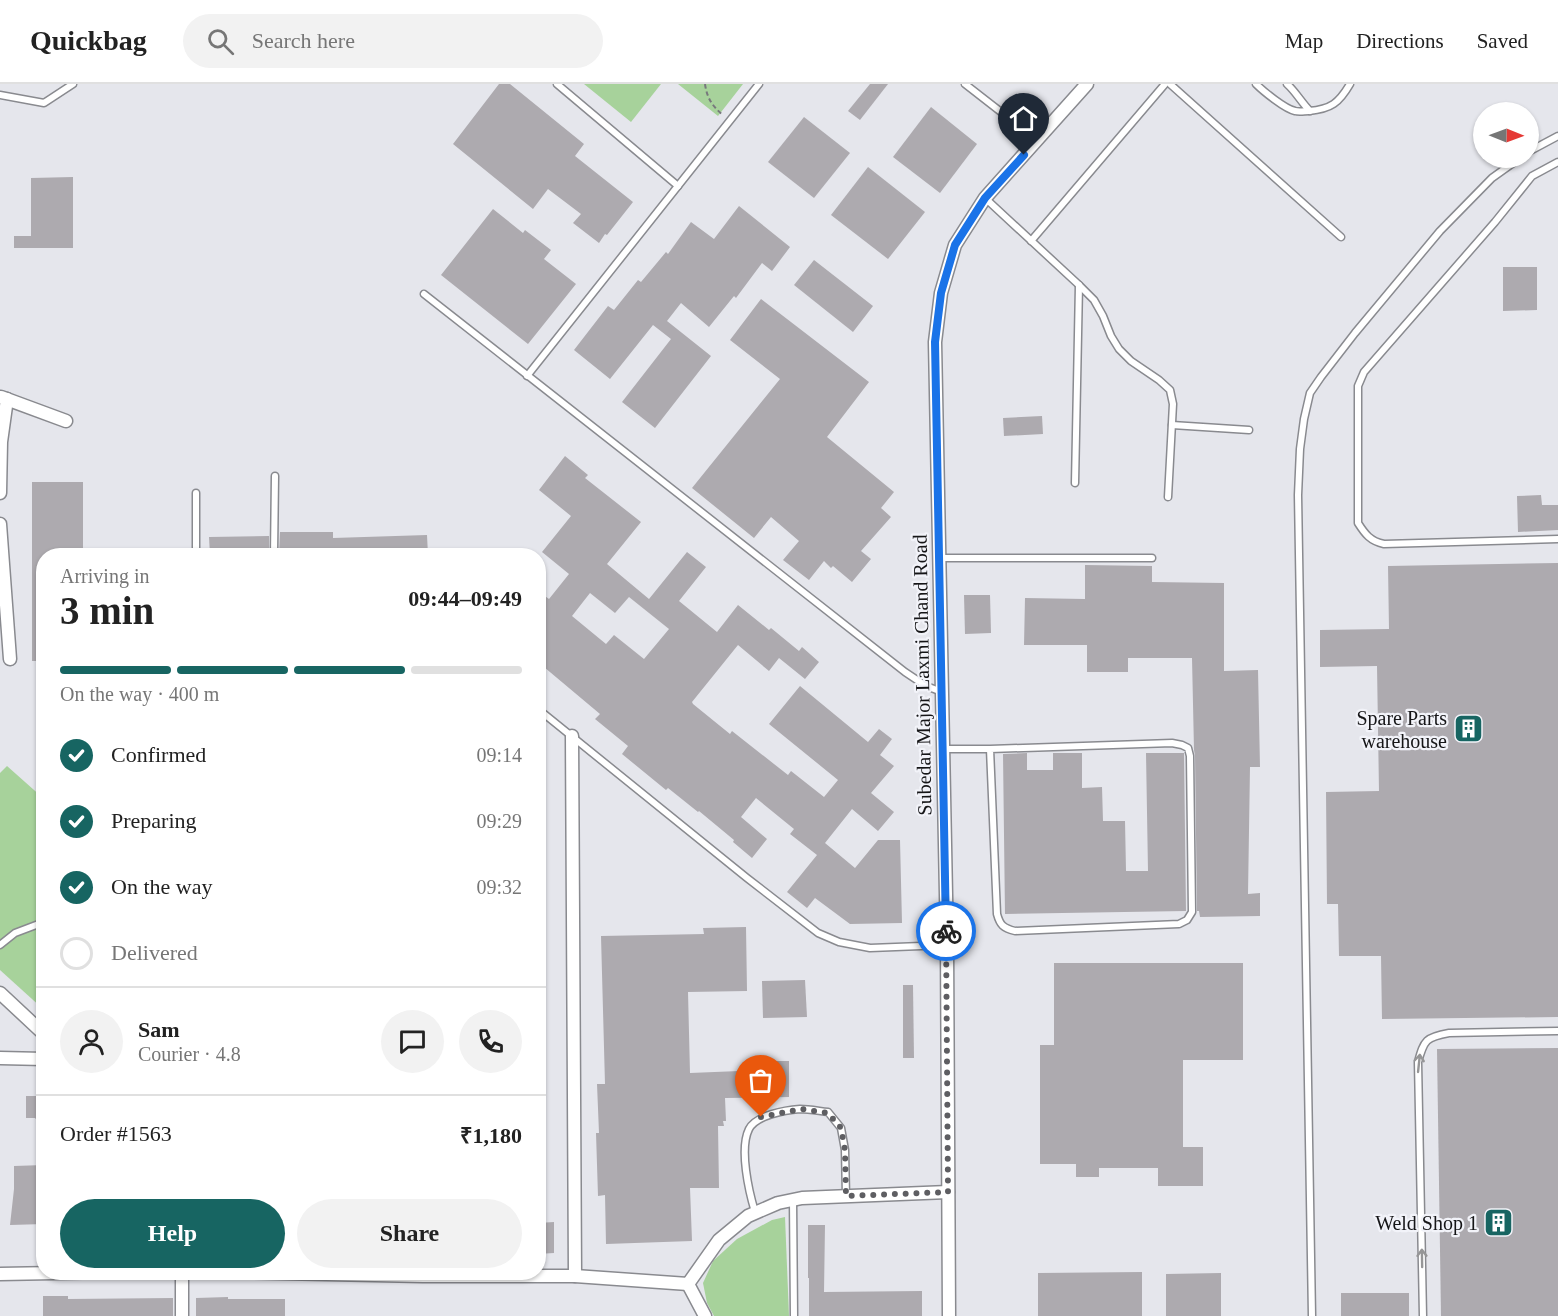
<!DOCTYPE html>
<meta charset="utf-8">
<style>
body{margin:0;font-family:"Times New Roman",serif;background:#f2f2f2;color:#222;height:100vh;display:flex;flex-direction:column;font-size:22px;white-space:nowrap}
*{box-sizing:border-box;margin:0}
p{font-size:20px;color:#767676}
.icon{flex:none;width:33px;height:33px;fill:none;stroke:currentColor;stroke-width:2;stroke-linecap:round;stroke-linejoin:round}
.map{position:relative;flex:1;overflow:hidden}
.details{position:absolute;left:36px;top:464px;width:510px;height:732px;display:flex;flex-direction:column;background:#fff;border-radius:24px;box-shadow:0 2px 4px #0004}
.details>*{flex:none}
.needle{width:39px;rotate:91deg}
.tools{position:absolute;left:1473px;top:18px;display:grid;gap:12px}
.tools a{display:grid;place-items:center;width:66px;height:66px;border-radius:50%;background:#fff;box-shadow:0 2px 4px #0004;font-size:30px}
.pin{position:absolute;display:grid;place-items:center;width:51px;height:51px;color:#fff;margin:-62px -26px;border-radius:50% 50% 50% 0;rotate:-45deg;box-shadow:0 0 6px #0007}
.pin .icon{rotate:45deg}
.courier{position:absolute;display:grid;place-items:center;width:60px;height:60px;margin:-30px;border:4px solid #1a73e8;border-radius:50%;background:#fff;color:#222;box-shadow:0 2px 8px #0007}
.overview em{font-style:normal;font-weight:700}
.overview div{display:flex;flex-direction:column-reverse}
.overview{display:flex;align-items:center;justify-content:space-between;height:102px;padding:0 24px}
h1{font-size:39px;font-weight:700;line-height:45px}
.bar{display:grid;grid-template-columns:repeat(4,1fr);gap:9px 6px;align-content:center;height:72px;padding:0 24px}
.bar i{height:8px;border-radius:4px;background:#e0e0e0}
.bar .active{background:#176562}
.bar p{grid-column:span 4}
.line{display:flex;align-items:center;gap:15px;padding:0 24px;border-top:2px solid #e0e0e0}
.line div{flex:1}
.round{display:grid;place-items:center;flex:none;width:63px;height:63px;border-radius:32px;background:#f2f2f2}
ol{padding:0 24px;list-style:none}
li{display:flex;align-items:center;gap:18px;height:66px}
li p{margin-inline-start:auto}
li .icon{padding:6px;border-radius:50%;background:#176562;color:#fff;stroke-width:4}
li:last-child{color:#767676}
li i{width:33px;height:33px;border:3px solid #e0e0e0;border-radius:50%}
.action{display:flex;gap:12px;margin-top:auto;padding:12px 24px}
.action a{flex:1;height:69px;border-radius:36px;background:#176562;color:#fff;font-size:24px;font-weight:700;line-height:69px;text-align:center}
.action a+a{background:#f2f2f2;color:#222}
header{display:flex;align-items:center;gap:36px;box-sizing:border-box;height:84px;padding:0 30px;background:#fff;border-bottom:2px solid #e0e0e0}
header strong{font-size:28px}
nav{display:flex;gap:33px;margin-inline-start:auto;font-size:21px}
.search{width:420px;height:54px;background:#f2f2f2;display:flex;align-items:center;gap:15px;box-sizing:border-box;padding:0 21px;border-radius:33px;color:#767676;font-size:22px}
.map>svg:first-child{display:block}
.green{fill:#a7d29b}
.building{fill:#adaaaf;fill-rule:evenodd}
.lines{fill:none;stroke-linecap:round;stroke-linejoin:round}
.lane-casing{stroke:#898a8f;stroke-width:9}
.street-casing{stroke:#898a8f;stroke-width:15}
.path{stroke:#77787c;stroke-width:2;stroke-dasharray:4.5 3;stroke-linecap:butt}
.lane{stroke:#fff;stroke-width:6}
.street{stroke:#fff;stroke-width:12}
.oneway{stroke:#969697}
.done{stroke:#5e5e62;stroke-width:6;stroke-dasharray:0 10.8}
.route{stroke:#1a73e8;stroke-width:8}
.labels{text-anchor:middle;dominant-baseline:central;stroke-width:4.5;stroke-linejoin:round;paint-order:stroke}
.street-label{font-size:20px;fill:#151517;stroke:#f2f3f9}
.poi-label{font-size:20px;fill:#151517;stroke:#f2f3f9;text-anchor:end}
</style>
<header>
<strong>Quickbag</strong>
<div class="search"><svg class="icon" aria-label="search" viewBox="0 0 24 24"><circle cx="10" cy="10" r="6"/><path d="M15 15l6 6"/></svg>Search here</div>
<nav><a>Map</a><a>Directions</a><a>Saved</a></nav>
</header>
<div class="map">
<svg width="1558" height="1232" viewBox="0 0 1558 1232">
<rect width="100%" height="100%" fill="#e5e6ec"/>
<!-- green -->
<g class="green">
<polygon points="584,0 661,0 631,38"/>
<polygon points="678,0 743,0 718,32"/>
<polygon points="7,682 43,714 43,925 0,886 0,689"/>
<polygon points="785,1133 789,1232 714,1232 707,1219 703,1199 713,1177 737,1155 772,1136"/>
</g>
<!-- building -->
<g class="building">
<polygon points="499,0 510,0 584,60 575,72 633,118 607,151 605,150 599,159 573,139 581,130 548,105 533,125 453,60"/>
<polygon points="870,0 888,0 860,36 848,27"/>
<polygon points="931,23 977,60 940,109 893,73"/>
<polygon points="804,33 850,69 814,114 768,78"/>
<polygon points="868,83 925,128 888,175 831,131"/>
<polygon points="73,93 73,164 14,164 14,152 31,152 31,94"/>
<polygon points="739,122 790,163 772,187 762,179 736,214 734,212 709,243 681,219 667,237 711,272 655,344 622,318 671,255 653,241 610,295 574,266 608,222 614,226 638,196 641,198 666,168 668,170 691,138 714,155"/>
<polygon points="493,125 523,149 525,146 551,166 544,175 576,200 528,260 441,191"/>
<polygon points="814,176 873,222 853,248 794,201"/>
<polygon points="1503,183 1537,183 1537,226 1503,227"/>
<polygon points="761,215 869,298 827,353 894,408 881,424 891,433 861,467 871,475 852,498 833,482 831,484 824,477 809,496 783,476 799,457 771,433 754,454 692,404 780,295 730,256"/>
<polygon points="1042,332 1043,350 1004,352 1003,334"/>
<path d="M565,372L588,391L585,394L641,438L607,480L649,515L687,468L706,483L679,517L717,548L738,521L769,546L771,544L799,567L802,563L819,578L805,595L779,574L769,587L738,561L692,618L693,620L730,650L732,647L788,691L791,687L824,713L838,696L769,640L800,602L868,658L879,645L892,655L880,671L894,682L871,709L894,728L878,747L852,725L825,759L855,784L878,756H900L902,839L850,840L815,814L807,824L787,808L817,771L790,750L794,745L756,714L741,733L767,755L752,774L733,758L734,756L699,727L698,728L668,704L666,706L622,670L628,662L595,635L600,630L538,578V507L549,515L569,490L542,468L571,432L539,406ZM590,509L615,529L629,513L669,545L644,575L614,551L606,560L572,532Z"/>
<polygon points="32,398 83,398 83,471 44,471 44,577 32,577"/>
<polygon points="1541,411 1542,421 1558,421 1558,446 1518,448 1517,412"/>
<polygon points="280,448 333,448 333,454 427,451 428,471 279,471"/>
<polygon points="269,452 269,471 210,471 209,453"/>
<polygon points="1558,479 1558,933 1382,935 1381,872 1339,872 1338,820 1327,820 1326,708 1379,707 1377,582 1320,583 1320,546 1389,545 1388,482"/>
<polygon points="1085,481 1152,482 1152,498 1224,499 1224,587 1258,586 1260,683 1250,683 1248,810 1260,809 1260,832 1200,833 1199,827 1197,827 1195,672 1194,666 1192,574 1128,574 1128,588 1087,588 1087,561 1024,561 1025,514 1085,515"/>
<polygon points="964,511 990,511 991,549 965,550"/>
<polygon points="1027,669 1027,686 1053,686 1053,669 1082,669 1082,704 1102,703 1103,737 1125,737 1126,787 1148,787 1146,669 1184,669 1186,827 1005,830 1003,670"/>
<polygon points="746,843 747,907 688,908 690,989 765,986 765,977 789,977 789,1013 725,1014 726,1037 723,1037 724,1042 718,1042 719,1104 690,1104 692,1157 606,1160 605,1111 598,1112 596,1049 599,1049 597,1000 605,1000 601,852 704,850 703,844"/>
<polygon points="1054,879 1243,879 1243,976 1183,976 1183,1063 1203,1063 1203,1102 1158,1102 1158,1084 1099,1084 1099,1093 1076,1093 1076,1080 1040,1080 1040,961 1054,961"/>
<polygon points="805,896 807,933 763,934 762,897"/>
<polygon points="903,901 913,901 914,974 903,974"/>
<polygon points="1558,964 1558,1232 1441,1232 1437,965"/>
<polygon points="26,1012 44,1012 44,1044 35,1034 26,1034"/>
<polygon points="44,1081 44,1140 10,1141 14,1105 14,1082"/>
<polygon points="554,1138 554,1169 538,1170 538,1139"/>
<polygon points="808,1141 825,1141 824,1208 922,1207 922,1232 809,1232 809,1194 808,1194"/>
<polygon points="1142,1188 1142,1232 1038,1232 1038,1189"/>
<polygon points="1221,1189 1221,1232 1166,1232 1166,1190"/>
<rect x="1341" y="1209" width="68" height="23"/>
<polygon points="43,1212 68,1212 68,1215 173,1214 173,1232 43,1232"/>
<polygon points="228,1213 228,1215 285,1215 285,1232 196,1232 196,1214"/>
</g>
<g class="lines">
<defs>
<g id="lane">
<polyline points="557,0 678,102"/>
<polyline points="965,0 1037,56"/>
<polyline points="1170,0 1341,153"/>
<path d="M1256,0C1263,7 1285,25 1295,27C1299,28 1305,27 1309,27C1331,25 1339,19 1350,0"/>
<path d="M1287,0C1296,8 1301,18 1310,27"/>
<polyline points="0,11 44,19 73,0"/>
<polyline points="1528,68 1558,52"/>
<path d="M1558,78L1532,92L1495,138L1364,288L1358,302V439C1365,450 1370,457 1384,460L1558,455"/>
<polyline points="985,114 1079,201 1094,216 1103,232 1111,252 1119,265 1131,277 1159,296 1170,306 1173,320 1168,413"/>
<polyline points="1031,157 1165,0"/>
<polyline points="424,210 905,588 926,602 942,608"/>
<polyline points="527,292 759,0"/>
<polyline points="1172,341 1249,346"/>
<polyline points="1075,399 1079,201"/>
<polyline points="133,471 133,470"/>
<polyline points="196,471 196,409"/>
<polyline points="274,471 275,392"/>
<polyline points="939,474 1152,474"/>
<polyline points="538,625 747,794 818,849 839,858 870,864 947,861"/>
<path d="M944,665H990L997,830C1000,841 1003,844 1015,847L1179,840L1187,836L1192,828L1190,672L1188,664L1182,661L1172,659L990,665"/>
<polyline points="0,861 15,849 44,838"/>
<polyline points="793,1116 794,1232"/>
<path d="M755,1128C749,1108 739,1065 749,1045C756,1031 786,1026 800,1025C809,1025 819,1027 828,1028L841,1044L845,1066L846,1112"/>
<polyline points="1312,1232 1298,411 1300,365 1304,335 1310,309 1321,293 1355,249 1440,147 1492,94 1520,74"/>
<path d="M1423,1232L1418,978C1424,956 1426,953 1449,949L1558,947"/>
</g>
<g id="street">
<polyline points="1,313 66,337"/>
<polyline points="0,409 1,358 7,315"/>
<polyline points="0,440 10,575"/>
<polyline points="572,652 575,1192"/>
<polyline points="0,909 44,950"/>
<polyline points="0,974 44,975"/>
<polyline points="182,1188 182,1232"/>
<polyline points="236,1188 423,1192 575,1192 688,1200"/>
<polyline points="0,1190 110,1188"/>
<polyline points="705,1232 688,1200 719,1156 748,1132 778,1119 802,1114 948,1108"/>
<polyline points="949,1232 947,861 935,258 941,209 955,161 985,114 1087,0"/>
</g>
</defs>
<!-- lane casing -->
<use href="#lane" class="lane-casing"/>
<!-- street casing -->
<use href="#street" class="street-casing"/>
<!-- path -->
<path class="path" d="M705,0C707,14 712,22 723,31"/>
<!-- lane -->
<use href="#lane" class="lane"/>
<!-- street -->
<use href="#street" class="street"/>
</g>
<!-- one-way arrows -->
<defs><path id="oneway-shaft" d="M-6 0H5M1.5-3L5.5 0L1.5 3" fill="none" stroke-width="1.6" stroke-linecap="round" stroke-linejoin="round" transform="scale(1.5)"/></defs>
<g class="oneway">
<use href="#oneway-shaft" transform="translate(1419 979) rotate(-84)"/>
<use href="#oneway-shaft" transform="translate(1422 1174) rotate(-91)"/>
</g>
<g class="lines">
<!-- done -->
<polyline class="done" points="761,1033 801,1025 828,1029 841,1044 845,1066 846,1112 948,1108 946,847"/>
<!-- route -->
<polyline class="route" points="946,847 935,258 941,209 955,161 985,114 1024,71"/>
</g>
<!-- icons -->
<defs>
<symbol id="building-square" viewBox="-11 -11 22 22"><rect x="-9" y="-9" width="18" height="18" rx="4" fill="#176562" stroke="#f2f3f9"/><path d="M-4-6H4V6H1V3H-1V6H-4ZM-2.5-4.3h1.7v1.8h-1.7ZM.8-4.3h1.7v1.8H.8ZM-2.5-1h1.7V.8h-1.7ZM.8-1h1.7V.8H.8Z" fill="#fff"/></symbol>
</defs>
<g fill-rule="evenodd">
<use href="#building-square" x="1452" y="628" width="33" height="33"/>
<use href="#building-square" x="1482" y="1122" width="33" height="33"/>
</g>
<g class="labels">
<!-- street labels -->
<g class="street-label">
<text transform="translate(922 591) rotate(-91)">Subedar Major Laxmi Chand Road</text>
</g>
<!-- poi labels -->
<g class="poi-label">
<text x="1447" y="634">Spare Parts<tspan x="1447" dy="23">warehouse</tspan></text>
<text x="1478" y="1139">Weld Shop 1</text>
</g>
</g>
</svg>
<div class="tools">
<a><svg class="needle" viewBox="-14 -14 28 28"><path d="M0-13l5 13h-10z" fill="#e53935"/><path d="M0 13l5-13h-10z" fill="#767676"/></svg></a>
</div>
<div class="pin" style="left:761px;top:1033px;background:#ea580c"><svg class="icon" aria-label="bag" viewBox="0 0 24 24"><path d="M5 8h14l-1 12H6zM9 8a3 3 0 0 1 6 0"/></svg></div>
<div class="pin" style="left:1024px;top:71px;background:#1f2937"><svg class="icon" aria-label="home" viewBox="0 0 24 24"><path d="M3 11l9-7 9 7M6 9v11h12V9"/></svg></div>
<div class="courier" style="left:946px;top:847px"><svg class="icon" aria-label="bike" viewBox="0 0 24 24"><circle cx="6" cy="16" r="4"/><circle cx="18" cy="16" r="4"/><path d="M6 16l4-8h5l3 8M10 8l3 8H6M13 5h3"/></svg></div>
<section class="details">
<div class="overview"><div><h1>3 min</h1><p>Arriving in</p></div><em>09:44–09:49</em></div>
<div class="bar"><i class="active"></i><i class="active"></i><i class="active"></i><i></i><p>On the way · 400 m</p></div>
<ol>
<li><svg class="icon" aria-label="check" viewBox="0 0 24 24"><path d="M5 12l5 5 9-10"/></svg>Confirmed<p>09:14</p></li>
<li><svg class="icon" aria-label="check" viewBox="0 0 24 24"><path d="M5 12l5 5 9-10"/></svg>Preparing<p>09:29</p></li>
<li><svg class="icon" aria-label="check" viewBox="0 0 24 24"><path d="M5 12l5 5 9-10"/></svg>On the way<p>09:32</p></li>
<li><i></i>Delivered</li>
</ol>
<div class="line" style="height:108px"><a class="round"><svg class="icon" aria-label="person" viewBox="0 0 24 24"><circle cx="12" cy="8" r="4"/><path d="M4 21q1-7 8-7t8 7"/></svg></a><div><b>Sam</b><p>Courier · 4.8</p></div><a class="round"><svg class="icon" aria-label="chat" viewBox="0 0 24 24"><path d="M4 5h16v11H9l-5 4z"/></svg></a><a class="round"><svg class="icon" aria-label="phone" viewBox="0 0 24 24"><path d="M5 4h4l2 5-3 2q2 4 5 5l2-3 5 2v4C11 20 4 13 5 4z"/></svg></a></div>
<div class="line" style="height:78px"><div>Order #1563</div><b>₹1,180</b></div>
<div class="action"><a>Help</a><a>Share</a></div>
</section>
</div>
